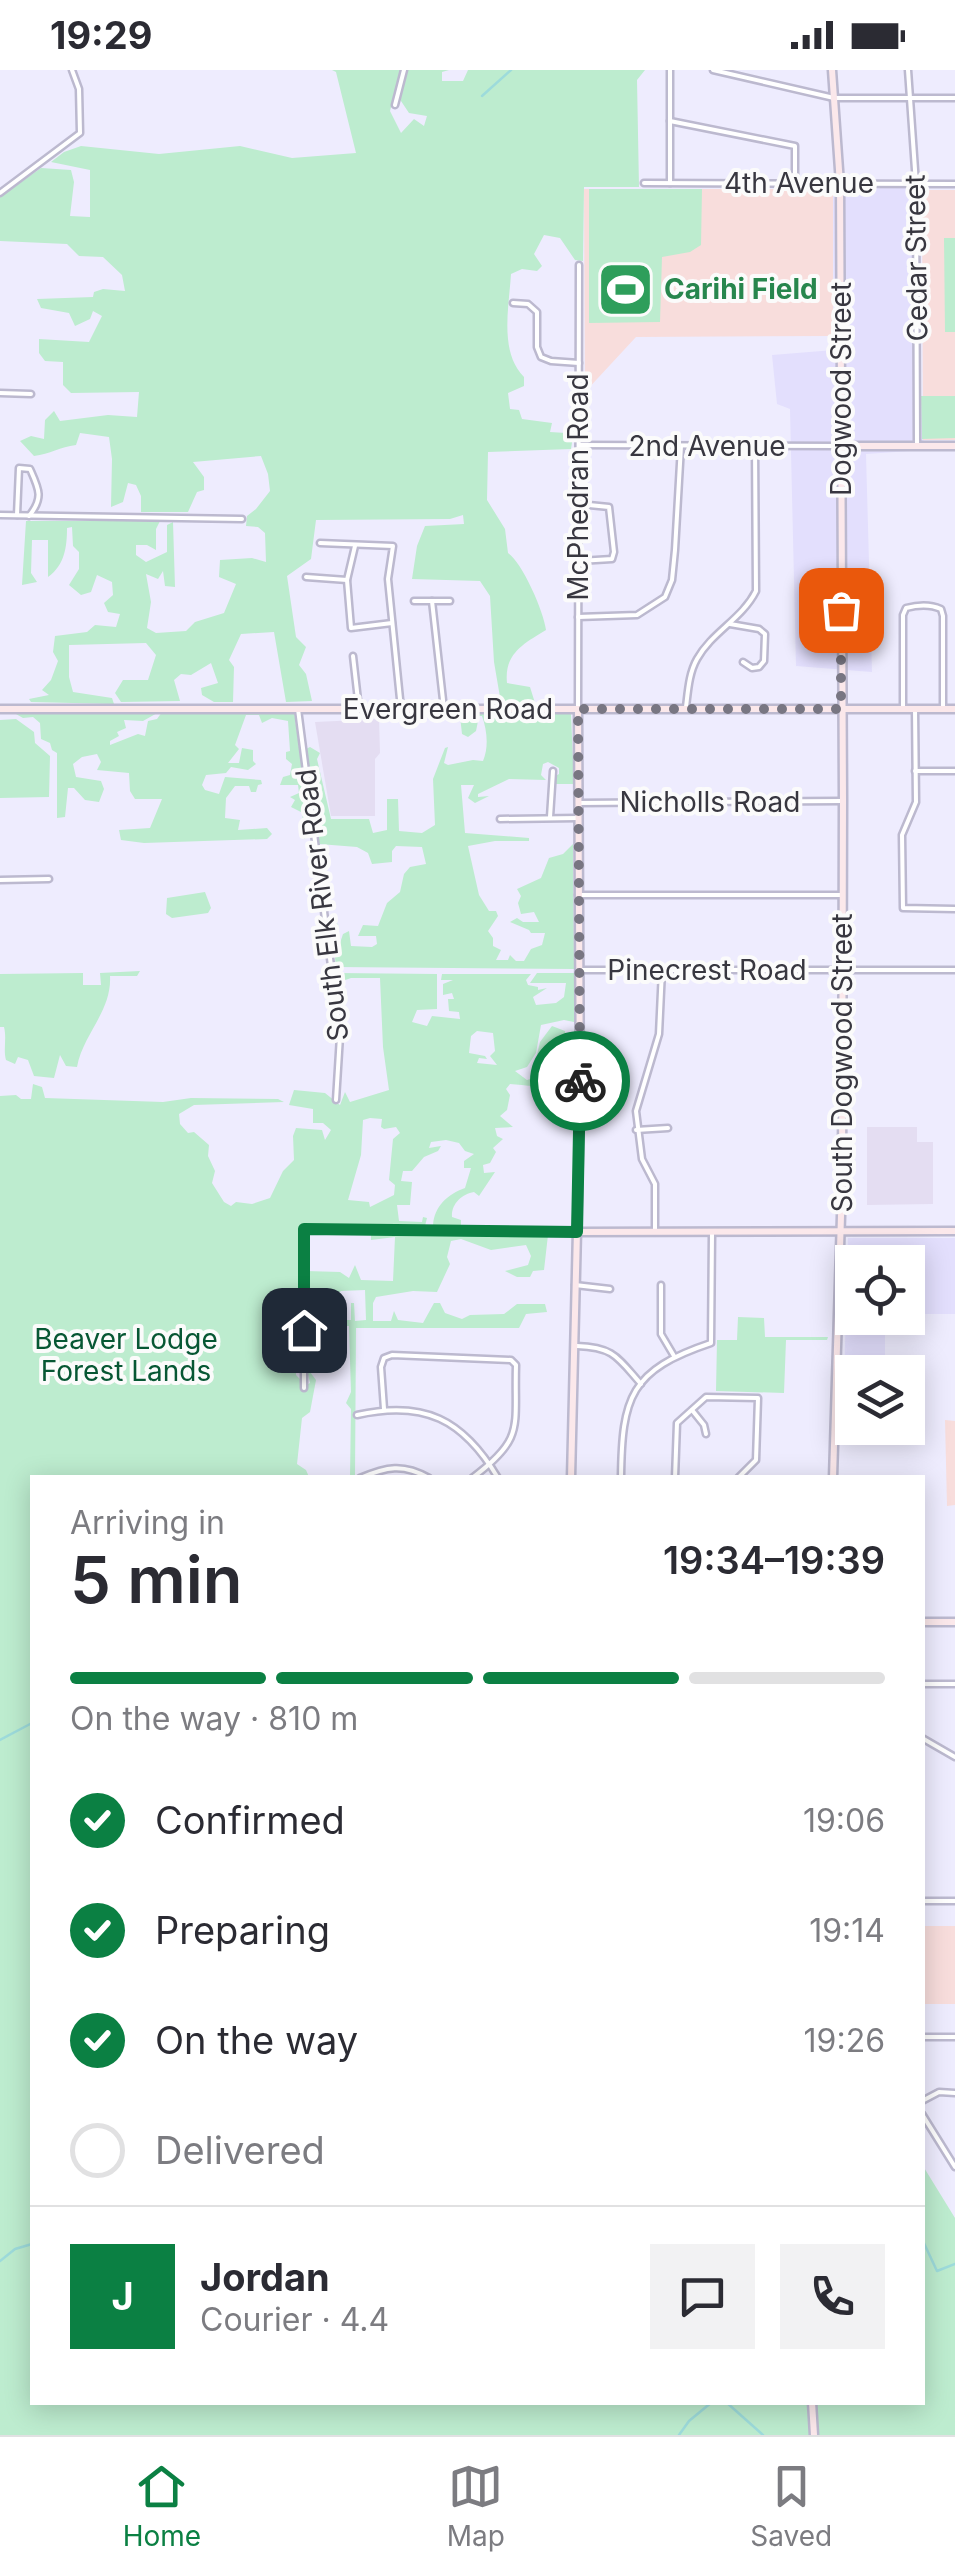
<!DOCTYPE html>
<meta charset="utf-8">
<style>
body{margin:0;font-family:Inter,sans-serif;background:#f2f2f3;color:#2b2b33;height:100vh;display:flex;flex-direction:column;font-size:38px;white-space:nowrap}
*{box-sizing:border-box;margin:0}
p{font-size:32px;color:#7c7c81}
.icon{flex:none;width:55px;height:55px;fill:none;stroke:currentColor;stroke-width:2;stroke-linecap:round;stroke-linejoin:round}
.map{position:relative;flex:1;overflow:hidden}
.panel{position:absolute;left:30px;top:1405px;width:895px;height:930px;display:flex;flex-direction:column;background:#fff;border-radius:0px;box-shadow:0 5px 25px #0003}
.panel>*{flex:none}
.tools{position:absolute;left:835px;top:1175px;display:grid;gap:20px}
.tools a{display:grid;place-items:center;width:90px;height:90px;border-radius:0px;background:#fff;box-shadow:0 5px 25px #0003;font-size:50px}
.pin{position:absolute;display:grid;place-items:center;width:85px;height:85px;color:#fff;margin:-42px;border-radius:20px;box-shadow:0 5px 15px #0006}
.courier{position:absolute;display:grid;place-items:center;width:100px;height:100px;margin:-50px;border:8px solid #0b8043;border-radius:50%;background:#fff;color:#222;box-shadow:0 2px 12px #0007}
.summary em{font-style:normal;font-weight:600}
.summary div{display:flex;flex-direction:column-reverse}
.summary{display:flex;align-items:center;justify-content:space-between;height:170px;padding:0 40px}
h1{font-size:65px;font-weight:600;line-height:75px}
.bar{display:grid;grid-template-columns:repeat(4,1fr);gap:15px 10px;align-content:center;height:120px;padding:0 40px}
.bar i{height:12px;border-radius:8px;background:#e1e1e2}
.bar .active{background:#0b8043}
.bar p{grid-column:span 4}
.line{display:flex;align-items:center;gap:25px;padding:0 40px;border-top:2px solid #e1e1e2}
.line div{flex:1}
.round{display:grid;place-items:center;flex:none;width:105px;height:105px;border-radius:0px;background:#f2f2f3}
ol{padding:0 40px;list-style:none}
li{display:flex;align-items:center;gap:30px;height:110px}
li p{margin-inline-start:auto}
li .icon{padding:10px;border-radius:50%;background:#0b8043;color:#fff;stroke-width:4}
li:last-child{color:#7c7c81}
li i{width:55px;height:55px;border:5px solid #e1e1e2;border-radius:50%}
.status{display:flex;justify-content:space-between;align-items:center;height:70px;padding:0 50px;background:#fff;direction:ltr}
.status svg{height:28px;fill:currentColor}
.menu{display:flex;justify-content:space-around;align-items:center;height:140px;border-top:2px solid #e1e1e2;background:#fff;font-size:28px;color:#7c7c81}
.menu a{display:grid;justify-items:center;gap:5px}
.menu .active{color:#0b8043}
.map>svg:first-child{display:block}
.built{fill:#e3dffd}
.industrial{fill:#e4ddf2}
.education{fill:#f8dddc}
.green{fill:#bdeccf;fill-rule:evenodd}
.lines{fill:none;stroke-linecap:round;stroke-linejoin:round}
.stream{stroke:#9ddbdb;stroke-width:2.5}
.street-casing{stroke:#bcb9cf;stroke-width:9}
.secondary-casing{stroke:#bcb9cf;stroke-width:11}
.street{stroke:#fff;stroke-width:4}
.secondary{stroke:#fbe8eb;stroke-width:6}
.done{stroke:#787682;stroke-width:10;stroke-dasharray:0 18}
.route{stroke:#0b8043;stroke-width:12}
.labels{text-anchor:middle;dominant-baseline:central;stroke-width:8;stroke-linejoin:round;paint-order:stroke}
.street-label{font-size:28px;fill:#383740;stroke:#fbfbfb}
.leisure-label{font-size:28px;font-weight:bold;fill:#27864d;stroke:#fbfbfb;text-anchor:start}
.park-label{font-size:28px;fill:#075734;stroke:#fbfbfb}
</style>
<div class="status"><b>19:29</b><svg viewBox="0 0 49 12"><path d="M0 12V9h3v3zM5 12V6h3v6zM10 12V3h3v9zM15 12V0h3v12zM26 1h20v11H26zM47 4h2v5h-2z"/></svg></div>
<div class="map">
<svg width="955" height="2365" viewBox="0 0 955 2365">
<rect width="100%" height="100%" fill="#eeecfe"/>
<!-- built -->
<g class="built">
<polygon points="908,117 924,380 866,384 872,602 796,596 790,339 777,334 772,285 834,280 833,119"/>
<polygon points="848,1168 955,1168 955,1244 908,1244 908,1192 852,1192 852,1248 885,1248 885,1302 852,1302 852,1348 843,1348"/>
</g>
<!-- industrial -->
<g class="industrial">
<polygon points="379,649 380,683 375,689 375,746 331,746 315,652"/>
<polygon points="867,1057 917,1057 917,1072 933,1072 933,1134 867,1135"/>
</g>
<!-- education -->
<g class="education">
<polygon points="584,119 833,119 833,266 636,267 585,322"/>
<polygon points="922,120 955,120 955,370 923,370"/>
<polygon points="945,1350 955,1351 955,1435 947,1436"/>
<rect x="923" y="1856" width="32" height="78"/>
</g>
<!-- green -->
<g class="green">
<path d="M332,0H401L390,41L401,63L414,49L424,56L427,46L409,43L399,28L407,0H449L442,2V11H463L468,0H645L637,10L639,117H584L583,191L575,190L560,168L544,165L534,184L542,196L537,201L522,199L511,204C509,237 499,282 524,307V316L508,323L510,339L519,340L522,349L552,353L550,362L566,363V354L575,353L571,379L488,382L487,430L505,459L508,483C522,492 544,542 546,560C523,574 504,584 507,613L530,617L535,633H501L494,592L490,526L480,511L412,509L417,476L425,456L464,454L463,445L450,449L316,450L311,489L287,506L296,567L306,577L299,595L306,604L312,631L286,632L274,562L241,564L229,590L234,597L233,632H214L202,625L201,618L218,613L211,593L191,605L181,604L174,610L180,631L121,632L115,623L123,610H148L156,585L146,573L69,575V607L73,622L112,628L114,634L31,632L29,629L49,625L42,620L51,610L58,591L53,582L55,566L87,562L95,555L116,557L120,544L108,542L104,533L113,525L112,512L97,505L91,522L81,525L69,515L79,499V482L73,476L72,457L67,458C67,476 65,495 48,507V470H32L31,503L37,512L22,515L26,451H160L156,459V480L147,475H136V485L146,492L167,482V455L173,452L175,517L165,516L163,501L158,509L146,504L151,532L147,558L156,563L186,561L195,552L224,543L236,514L219,507L220,490L252,488L266,492L265,463L258,457L246,456L247,446L256,439L270,421L268,404L261,386L193,392L204,407V420L197,422L188,442H141V426L136,415L128,413L123,432L111,437L112,389L109,367L80,363L76,375C60,377 50,384 34,386L20,371L31,366L44,369L45,350L54,341L60,351L108,345L137,347L139,322L71,323L63,315V292L45,291L39,283V269L89,272L102,246L93,241L90,249L75,256L69,243L41,238L37,229L93,227L94,222L103,219L125,221L122,205L103,187L79,186L67,174L0,171V127L41,98L71,100L74,112L70,146L90,147V100L51,92L64,82L81,76L159,84L240,76L292,88L356,83L336,2Z"/>
<polygon points="589,119 702,119 701,175 690,182 662,187 660,252 589,253"/>
<polygon points="944,168 955,168 955,262 945,262"/>
<polygon points="955,326 955,368 922,369 921,326"/>
<polygon points="23,641 159,642 143,651 124,650 126,658 117,662 119,666 110,671 110,675 138,664 145,666 148,651 157,649 162,642 294,641 311,765 304,769 301,760 303,743 291,737 295,730 290,727 299,723 298,715 280,715 283,707 290,705 292,694 286,689 286,682 290,681 288,651 272,648 262,653 259,645 246,645 235,675 239,679 228,693 239,693 242,678 253,680 253,691 256,694 248,700 231,697 226,703 206,705 202,715 205,720 219,724 225,707 261,710 262,714 258,715 256,722 251,722 249,716 235,716 226,728 225,748 240,750 238,760 267,758 272,764 267,769 144,773 121,770 119,760 150,758 162,729 135,729 130,721 129,703 97,700 101,692 97,684 82,687 73,694 76,707 101,711 104,719 99,732 85,730 74,718 68,718 65,747 57,748 57,683 52,680 50,673 41,669 40,653 33,647 23,648 16,644"/>
<path d="M453,642L571,644L574,714H552V708L559,704V698L548,692L543,694L541,705L546,710L509,709L478,724V727L489,726L475,733L468,728L474,715H461L465,763L529,768V771H495L468,776L479,825L489,841H496L498,846L488,861L493,868V876L501,880L496,890H508L510,885L516,891H524L531,879L542,875L545,863H531L529,860L510,852L517,848L523,852H539L534,842L521,844L518,833L521,826L517,819L541,808L549,788L563,784L573,774L574,899L336,897L331,852L338,854L340,873L343,864L349,861L351,876L372,877L377,874L376,866H358L363,855L378,856L387,833L400,822L404,804L410,797L426,794L422,777L396,776L392,781V792L372,794L368,783L357,777L319,774L306,679L310,677L320,683L317,689L331,749H369L373,763L387,760V729H398L399,761L422,763L435,755L433,709L445,678L448,677L444,693L448,695L473,690L483,691C489,677 487,660 482,646H479L476,661L468,667L462,664L460,646L454,645Z"/>
<polygon points="16,649 34,662 35,673 50,686 49,727 0,728 0,650"/>
<polygon points="205,822 211,838 208,843 172,848 166,844 167,828"/>
<path d="M140,901L137,906H110C112,941 83,964 77,997L66,996L60,985L54,1008L34,1006L28,990L18,987L15,994L6,990C3,979 7,969 4,957H0V904L83,903V915H101L100,903Z"/>
<path d="M336,903L437,904V939L417,940L412,952L427,956L432,946L460,949L459,942L449,941L448,929H454L452,923L443,925V914L453,910H441L442,904H531L526,910L528,915L538,917V920L547,918L533,927L536,935L556,933L564,927L566,913H530L537,903H577L574,952L564,950L541,955L536,983L527,997L515,1001L527,1010L544,1005L558,1008C547,1020 525,1015 510,1014L506,1019L510,1025L507,1040L500,1046L513,1057L495,1058L497,1066L503,1069L493,1078L496,1082L490,1093L483,1095L484,1103L495,1102L479,1126L474,1122C462,1124 451,1134 452,1147L461,1150V1156H433C434,1136 448,1124 465,1118L471,1098H464V1091L474,1084L465,1081L459,1073L446,1070L431,1072L429,1078L441,1076L438,1081L424,1087L412,1101H403L401,1111L412,1112L410,1135H397L399,1151L422,1152L423,1147L427,1148L425,1156L327,1154L302,1158V1295L296,1292V1305L306,1315L310,1313L307,1300L306,1201L340,1202L349,1208L355,1195L361,1210L393,1211L395,1167L371,1170V1163L548,1165L544,1200L533,1201L530,1207H517L505,1201L528,1195L531,1186L526,1175L491,1180L461,1169L451,1171L447,1187L450,1194L437,1222L413,1221L376,1227L373,1233V1251H391L394,1241L398,1250L423,1253L434,1233H440L445,1243L462,1249L470,1245L504,1244L517,1234H545L547,1242L526,1244L519,1258H356L355,1407H350L351,1339L346,1333L351,1322L349,1256H316L315,1259L318,1265L314,1270L316,1280L309,1285L310,1302L316,1310L310,1342L302,1348L297,1394L306,1400L309,1407L32,1408V2332H922L923,2096L955,2148V2365H0V1026L16,1025L21,1029H31L33,1014L42,1017L45,1028L163,1032L191,1028L278,1029L284,1032L194,1035L179,1044L180,1054L188,1063L194,1062L209,1075L208,1086L215,1101L212,1113L224,1132L231,1136L236,1132L252,1134L270,1128L283,1101L294,1090L293,1066L296,1058L322,1060L325,1070L331,1060L323,1053H313V1039L289,1035L294,1020L325,1023L340,1035L345,1022L350,1032L389,1020L383,977L380,908H351L337,913ZM477,961L493,963L495,981L490,986L497,995L477,993L479,988L487,989L485,986L469,983L471,966ZM370,1048L382,1049L381,1057L384,1059L396,1057L400,1063L393,1069L389,1110L395,1115L394,1125L370,1137L369,1132L348,1130L361,1085L363,1050ZM365,1220L366,1250L355,1251L354,1233H351V1250H321L322,1223L336,1225L341,1221Z"/>
<polygon points="552,956 565,961 568,1002 561,1002 555,997 552,1000 544,1000 535,993 540,972"/>
<polygon points="738,1247 764,1248 765,1267 828,1267 827,1270 786,1270 784,1323 716,1321 717,1270 737,1270"/>
</g>
<g class="lines">
<!-- stream -->
<g class="stream">
<polyline points="482,26 511,0"/>
<polyline points="0,1670 32,1653"/>
<polyline points="922,2169 937,2201 955,2194"/>
<polyline points="0,2191 15,2179 32,2174"/>
<polyline points="726,2332 763,2365"/>
<polyline points="679,2365 689,2351 712,2332"/>
</g>
<defs>
<g id="street">
<polyline points="670,0 670,113"/>
<polyline points="713,0 834,28 955,28"/>
<polyline points="908,0 916,114 917,376"/>
<polyline points="395,35 404,0"/>
<polyline points="670,51 795,76 795,113"/>
<polyline points="644,113 955,114"/>
<polyline points="0,123 80,63 79,19 72,0"/>
<polyline points="513,233 528,234 537,242 537,277 541,287 551,291 579,293"/>
<polyline points="0,323 31,324"/>
<polyline points="579,375 839,376"/>
<polyline points="0,445 242,449"/>
<path d="M17,445L19,398L30,399C39,419 44,428 29,446"/>
<polyline points="320,473 393,476 388,509 401,639"/>
<polyline points="355,476 347,510 351,558 392,553"/>
<polyline points="579,491 612,489 614,482 609,437 579,434"/>
<polyline points="306,507 347,510"/>
<polyline points="414,531 450,531"/>
<polyline points="432,531 444,639"/>
<polyline points="578,547 637,545 665,527 672,510 675,480 681,376"/>
<polyline points="730,554 759,559 765,564 764,591 759,597 752,598 743,592"/>
<polyline points="353,586 359,639"/>
<path d="M686,637C688,621 689,603 697,589C712,562 742,549 756,521L755,376"/>
<path d="M903,637V545L906,538C917,535 930,534 941,539L943,546V639"/>
<polyline points="298,639 340,966 336,1030"/>
<polyline points="578,639 579,195"/>
<polyline points="915,639 916,732 902,765 903,838 955,839"/>
<polyline points="915,701 955,701"/>
<polyline points="578,733 843,731"/>
<polyline points="550,747 553,701"/>
<polyline points="500,749 578,748"/>
<polyline points="0,810 49,809"/>
<polyline points="578,825 843,825"/>
<polyline points="579,900 955,900"/>
<polyline points="636,1060 668,1058"/>
<polyline points="655,1162 655,1114 642,1089 636,1041 659,964 662,900"/>
<polyline points="575,1215 610,1219"/>
<polyline points="661,1215 661,1264 674,1286"/>
<path d="M577,1276C614,1277 618,1288 641,1314"/>
<polyline points="304,1318 304,1159 575,1162"/>
<path d="M384,1339L381,1297L384,1288L392,1285L511,1290L516,1295C514,1357 526,1368 472,1408"/>
<polyline points="692,1340 704,1355 706,1364"/>
<path d="M357,1345C424,1330 463,1349 498,1408"/>
<path d="M360,1408C386,1397 403,1393 429,1408"/>
<path d="M621,1408C622,1327 630,1300 711,1273L712,1164"/>
<polyline points="675,1408 677,1353 706,1327 758,1328 756,1390 738,1408"/>
<polyline points="922,1614 955,1614"/>
<polyline points="922,1668 955,1687"/>
<polyline points="922,1831 955,1831"/>
<polyline points="922,1967 955,1967"/>
<polyline points="922,2031 939,2022 955,2023"/>
<polyline points="922,2044 955,2097"/>
</g>
<g id="secondary">
<polyline points="832,0 840,114 843,731 842,1113 833,1408"/>
<polyline points="840,376 955,376"/>
<polyline points="0,639 955,639"/>
<polyline points="577,1162 955,1161"/>
<polyline points="571,1408 580,1037 578,639"/>
<polyline points="922,1552 955,1552"/>
<polyline points="812,2332 814,2365"/>
</g>
</defs>
<!-- street casing -->
<use href="#street" class="street-casing"/>
<!-- secondary casing -->
<use href="#secondary" class="secondary-casing"/>
<!-- street -->
<use href="#street" class="street"/>
<!-- secondary -->
<use href="#secondary" class="secondary"/>
</g>
<g class="lines">
<!-- done -->
<polyline class="done" points="580,1011 578,639 841,639 841,540"/>
<!-- route -->
<polyline class="route" points="304,1260 304,1159 577,1162 580,1011"/>
</g>
<!-- icons -->
<defs>
<symbol id="stadium-square" viewBox="-11 -11 22 22"><rect x="-9" y="-9" width="18" height="18" rx="4" fill="#2e9e5b" stroke="#fbfbfb"/><path d="M0-5a6.5 5 0 1 0 0 10a6.5 5 0 1 0 0-10ZM-3.5-1.8h7v3.6h-7Z" fill="#fff"/></symbol>
</defs>
<g fill-rule="evenodd">
<use href="#stadium-square" x="594" y="188" width="63" height="63"/>
</g>
<g class="labels">
<!-- street labels -->
<g class="street-label">
<text x="799" y="113">4th Avenue</text>
<text transform="translate(916 188) rotate(-91)">Cedar Street</text>
<text transform="translate(841 319) rotate(-90)">Dogwood Street</text>
<text x="707" y="376">2nd Avenue</text>
<text transform="translate(578 417) rotate(-90)">McPhedran Road</text>
<text x="448" y="639">Evergreen Road</text>
<text x="710" y="732">Nicholls Road</text>
<text transform="translate(322 835) rotate(-97)">South Elk River Road</text>
<text x="707" y="900">Pinecrest Road</text>
<text transform="translate(842 993) rotate(-90)">South Dogwood Street</text>
</g>
<!-- leisure labels -->
<g class="leisure-label">
<text x="664" y="219">Carihi Field</text>
</g>
<!-- park labels -->
<g class="park-label">
<text x="126" y="1269">Beaver Lodge<tspan x="126" dy="32">Forest Lands</tspan></text>
</g>
</g>
</svg>
<div class="tools">
<a><svg class="icon" aria-label="locate" viewBox="0 0 24 24"><circle cx="12" cy="12" r="6"/><path d="M12 2v4M12 18v4M2 12h4M18 12h4"/></svg></a>
<a><svg class="icon" aria-label="layers" viewBox="0 0 24 24"><path d="M12 4l9 5-9 5-9-5zM3 14l9 5 9-5"/></svg></a>
</div>
<div class="pin" style="left:841px;top:540px;background:#ea580c"><svg class="icon" aria-label="bag" viewBox="0 0 24 24"><path d="M5 8h14l-1 12H6zM9 8a3 3 0 0 1 6 0"/></svg></div>
<div class="pin" style="left:304px;top:1260px;background:#1f2937"><svg class="icon" aria-label="home" viewBox="0 0 24 24"><path d="M3 11l9-7 9 7M6 9v11h12V9"/></svg></div>
<div class="courier" style="left:580px;top:1011px"><svg class="icon" aria-label="bike" viewBox="0 0 24 24"><circle cx="6" cy="16" r="4"/><circle cx="18" cy="16" r="4"/><path d="M6 16l4-8h5l3 8M10 8l3 8H6M13 5h3"/></svg></div>
<section class="panel">
<div class="summary"><div><h1>5 min</h1><p>Arriving in</p></div><em>19:34–19:39</em></div>
<div class="bar"><i class="active"></i><i class="active"></i><i class="active"></i><i></i><p>On the way · 810 m</p></div>
<ol>
<li><svg class="icon" aria-label="check" viewBox="0 0 24 24"><path d="M5 12l5 5 9-10"/></svg>Confirmed<p>19:06</p></li>
<li><svg class="icon" aria-label="check" viewBox="0 0 24 24"><path d="M5 12l5 5 9-10"/></svg>Preparing<p>19:14</p></li>
<li><svg class="icon" aria-label="check" viewBox="0 0 24 24"><path d="M5 12l5 5 9-10"/></svg>On the way<p>19:26</p></li>
<li><i></i>Delivered</li>
</ol>
<div class="line" style="height:180px"><b class="round" style="background:#0b8043;color:#fff">J</b><div><b>Jordan</b><p>Courier · 4.4</p></div><a class="round"><svg class="icon" aria-label="chat" viewBox="0 0 24 24"><path d="M4 5h16v11H9l-5 4z"/></svg></a><a class="round"><svg class="icon" aria-label="phone" viewBox="0 0 24 24"><path d="M5 4h4l2 5-3 2q2 4 5 5l2-3 5 2v4C11 20 4 13 5 4z"/></svg></a></div>
</section>
</div>
<nav class="menu">
<a class="active"><svg class="icon" aria-label="home" viewBox="0 0 24 24"><path d="M3 11l9-7 9 7M6 9v11h12V9"/></svg>Home</a>
<a><svg class="icon" aria-label="map" viewBox="0 0 24 24"><path d="M3 6l6-2 6 2 6-2v14l-6 2-6-2-6 2zM9 4v14M15 6v14"/></svg>Map</a>
<a><svg class="icon" aria-label="saved" viewBox="0 0 24 24"><path d="M7 4h10v16l-5-4-5 4z"/></svg>Saved</a>
</nav>
